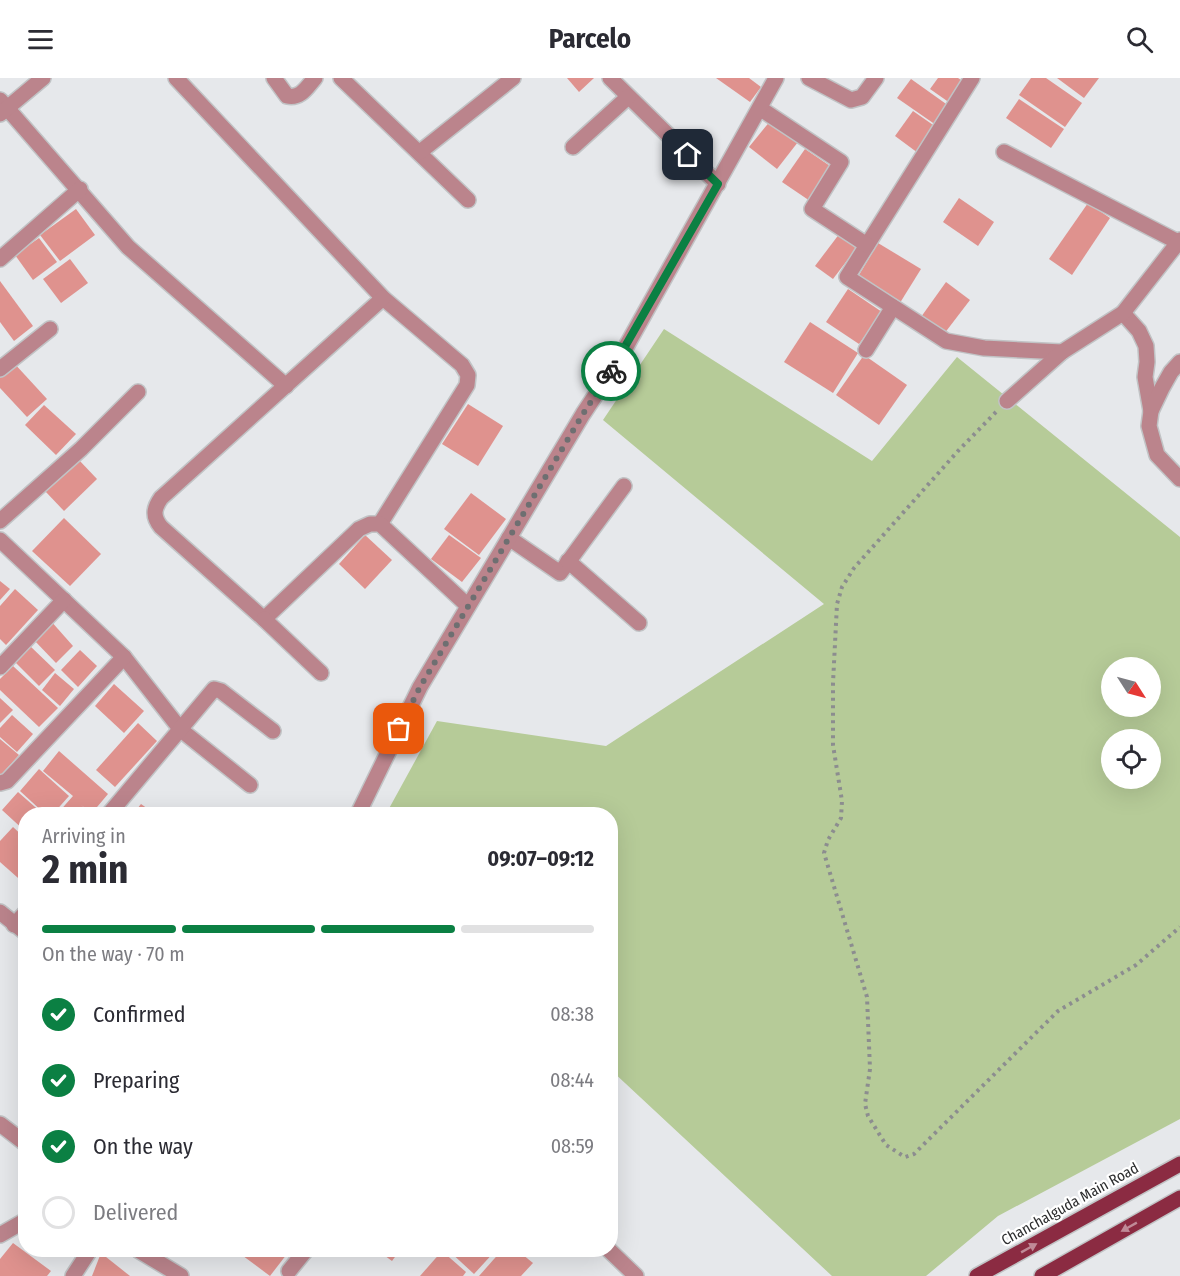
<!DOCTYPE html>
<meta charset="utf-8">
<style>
body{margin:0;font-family:"Fira Sans Condensed",sans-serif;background:#f7f7f7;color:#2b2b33;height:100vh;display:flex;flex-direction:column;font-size:22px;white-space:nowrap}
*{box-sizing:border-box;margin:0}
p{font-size:20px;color:#7c7c81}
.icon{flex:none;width:33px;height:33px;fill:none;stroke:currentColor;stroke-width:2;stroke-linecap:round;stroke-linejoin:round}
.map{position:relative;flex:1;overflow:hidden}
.panel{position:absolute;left:18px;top:729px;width:600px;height:450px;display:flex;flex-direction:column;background:#fff;border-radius:24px;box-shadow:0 6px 24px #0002}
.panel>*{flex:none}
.needle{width:39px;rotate:126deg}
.fabs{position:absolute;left:1101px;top:579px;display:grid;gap:12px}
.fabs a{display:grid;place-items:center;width:60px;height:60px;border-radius:50%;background:#fff;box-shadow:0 6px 24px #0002;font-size:30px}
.pin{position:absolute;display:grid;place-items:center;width:51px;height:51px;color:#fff;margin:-26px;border-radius:12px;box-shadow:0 3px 9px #0006}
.courier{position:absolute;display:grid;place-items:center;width:60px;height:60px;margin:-30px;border:4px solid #0b8043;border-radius:50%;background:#fff;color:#222;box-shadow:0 2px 8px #0007}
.headline em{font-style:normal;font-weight:700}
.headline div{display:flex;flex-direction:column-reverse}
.headline{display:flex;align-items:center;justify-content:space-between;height:102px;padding:0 24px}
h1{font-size:39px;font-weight:700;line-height:45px}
.bar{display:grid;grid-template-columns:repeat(4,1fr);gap:9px 6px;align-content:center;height:72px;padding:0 24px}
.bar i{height:8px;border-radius:4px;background:#e1e1e2}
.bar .selected{background:#0b8043}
.bar p{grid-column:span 4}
ol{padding:0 24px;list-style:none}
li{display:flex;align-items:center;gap:18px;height:66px}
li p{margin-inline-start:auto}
li .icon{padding:6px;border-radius:50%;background:#0b8043;color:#fff;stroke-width:4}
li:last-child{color:#7c7c81}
li i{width:33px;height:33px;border:3px solid #e1e1e2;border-radius:50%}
header{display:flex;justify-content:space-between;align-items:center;height:78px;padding:0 24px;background:#fff;font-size:27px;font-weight:700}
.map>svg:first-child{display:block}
.green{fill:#b6cb98;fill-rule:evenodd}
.building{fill:#df928e}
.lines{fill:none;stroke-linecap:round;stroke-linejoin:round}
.minor-casing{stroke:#c1c3c5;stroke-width:18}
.major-casing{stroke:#c1c3c5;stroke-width:18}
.path{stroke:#8c8d8f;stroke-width:4;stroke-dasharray:3 4.5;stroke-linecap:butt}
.minor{stroke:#bb848c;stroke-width:15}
.major{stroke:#8b2b42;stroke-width:15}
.oneway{fill:#bf8a97}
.done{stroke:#6e6f71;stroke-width:6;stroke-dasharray:0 10.8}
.route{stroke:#0b8043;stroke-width:8}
.labels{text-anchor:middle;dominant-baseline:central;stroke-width:4.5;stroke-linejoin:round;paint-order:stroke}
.street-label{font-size:15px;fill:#2d2e2f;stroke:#fff}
</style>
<header><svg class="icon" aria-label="menu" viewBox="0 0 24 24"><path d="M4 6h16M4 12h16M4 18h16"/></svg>Parcelo<svg class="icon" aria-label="search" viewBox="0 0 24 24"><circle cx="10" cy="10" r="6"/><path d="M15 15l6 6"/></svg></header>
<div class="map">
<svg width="1180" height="1198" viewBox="0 0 1180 1198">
<rect width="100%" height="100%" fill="#e6e8eb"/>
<!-- green -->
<path class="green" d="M664,251L872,383L957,279L1180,459V1041L998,1138L926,1198H832L611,992L610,736H386L437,643L606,668L824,526L603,342ZM1112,590H1150V628H1112ZM1112,662H1150V700H1112Z"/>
<!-- building -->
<g class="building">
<polygon points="567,0 594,0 579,14"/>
<polygon points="716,0 749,0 761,9 750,24"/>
<polygon points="938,0 958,0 964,4 950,25 930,11"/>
<polygon points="1031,0 1046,0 1082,25 1065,49 1019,17"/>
<polygon points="1057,0 1099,0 1084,20"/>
<polygon points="911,1 949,28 936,47 897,20"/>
<polygon points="1019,21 1064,51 1051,70 1006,40"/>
<polygon points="913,33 936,49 918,75 895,58"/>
<polygon points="771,42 798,64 777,91 749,69"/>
<polygon points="805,71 833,90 810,123 782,104"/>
<polygon points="959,120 994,144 978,168 943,144"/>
<polygon points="1088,125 1110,140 1072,197 1049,181"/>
<polygon points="76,131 95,157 60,183 40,157"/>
<polygon points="840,155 858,168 833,201 815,188"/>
<polygon points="39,160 57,184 33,202 15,177"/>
<polygon points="878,165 921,191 898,228 856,202"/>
<polygon points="70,181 88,205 61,225 43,201"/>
<polygon points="0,203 33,248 14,263 0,244"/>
<polygon points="946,204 970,222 944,256 921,239"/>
<polygon points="848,211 882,234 859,266 826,244"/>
<polygon points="810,244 858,275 833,315 784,284"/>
<polygon points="864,277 907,307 879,347 836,317"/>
<polygon points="13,284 47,321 27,339 0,310 0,296"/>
<polygon points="468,326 503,348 478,388 442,366"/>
<polygon points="44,327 76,356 56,377 25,347"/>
<polygon points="78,381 97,401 64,433 45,413"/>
<polygon points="471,415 506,441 479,477 444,451"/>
<polygon points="64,440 101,476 70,508 32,473"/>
<polygon points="365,457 392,482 365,511 339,486"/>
<polygon points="449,457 481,480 462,504 431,481"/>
<polygon points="0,503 10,511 0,522"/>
<polygon points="15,511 38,532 6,567 0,561 0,528"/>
<polygon points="50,542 73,568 56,585 33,561"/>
<polygon points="29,567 55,592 39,608 14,583"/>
<polygon points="80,572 97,588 78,609 61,592"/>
<polygon points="13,588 58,630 39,649 0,612 0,601"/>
<polygon points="55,595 74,611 60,628 42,612"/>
<polygon points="114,606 144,633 124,655 95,628"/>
<polygon points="0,620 13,632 0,645"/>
<polygon points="12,637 33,656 17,674 0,659 0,650"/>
<polygon points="138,645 157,663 115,709 96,692"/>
<polygon points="0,661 19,677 1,697 0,696"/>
<polygon points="59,673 108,716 92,735 81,727 92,736 57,736 73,718 43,693"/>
<polygon points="39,691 69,718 53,736 45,736 20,713"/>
<polygon points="18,714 43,736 26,736 26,754 2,732"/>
<polygon points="141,726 155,736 133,736"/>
<polygon points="13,749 26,761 26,807 0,784 0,763"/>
<polygon points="13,1165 51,1193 47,1198 0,1198 0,1181"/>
<polygon points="235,1172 290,1172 270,1198"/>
<polygon points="377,1172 400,1172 392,1183"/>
<polygon points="448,1172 496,1172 474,1196"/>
<polygon points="502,1172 517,1172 533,1185 521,1198 479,1198"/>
<polygon points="442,1173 466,1194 463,1198 420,1198"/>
<polygon points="101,1175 130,1198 92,1198"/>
</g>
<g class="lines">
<defs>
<g id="minor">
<polyline points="176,0 383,220 462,287 468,297 467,307 380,446"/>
<path d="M274,0L287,18C301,21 307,9 315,0"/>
<polyline points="341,0 468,122"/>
<polyline points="610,0 718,106"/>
<polyline points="809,0 851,22 862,19 876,0"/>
<polyline points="972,0 847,199 946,263 984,270 1062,274"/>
<polyline points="0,22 128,169 286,308"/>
<polyline points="761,31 841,84 812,131 867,167"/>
<polyline points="0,36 43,0"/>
<polyline points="573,69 628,19"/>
<polyline points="420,74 513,0"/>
<polyline points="1004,74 1178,164"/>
<polyline points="0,181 80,111"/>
<path d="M383,220L161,420C154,430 152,438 161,449L264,541L359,451L370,446H380L468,528"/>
<polyline points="1123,235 1139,253 1146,268 1147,284 1145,299 1151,333"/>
<polyline points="866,272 893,229"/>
<polyline points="1180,284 1171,294 1162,310 1151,333 1149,348 1157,377 1180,401"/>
<polyline points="0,291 50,251"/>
<polyline points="1007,323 1062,274 1123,235 1180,162"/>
<polyline points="0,443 81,371 138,314"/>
<polyline points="509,460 560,495 624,408"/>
<polyline points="0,462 124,579 181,652 250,707"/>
<polyline points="568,483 639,545"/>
<polyline points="264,541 321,595"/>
<polyline points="0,589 64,522"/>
<polyline points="0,705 7,703 124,579"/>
<polyline points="109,736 214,611 221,613 273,653"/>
<polyline points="358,736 420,609 583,336 618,283 776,0"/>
<polyline points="0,834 26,855"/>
<polyline points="14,847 26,834"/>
<polyline points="0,1046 26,1066"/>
<polyline points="0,1157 26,1142"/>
<polyline points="138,1172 181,1198"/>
<polyline points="609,1172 636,1198"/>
<polyline points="289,1193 306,1172"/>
<polyline points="73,1198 90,1172"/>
</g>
<g id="major">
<polyline points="977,1198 1180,1086"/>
<polyline points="1042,1198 1180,1120"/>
</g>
</defs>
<!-- minor casing -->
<use href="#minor" class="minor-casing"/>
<!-- major casing -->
<use href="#major" class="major-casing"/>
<!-- path -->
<polyline class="path" points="996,334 958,373 854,490 842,509 837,526 833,605 833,667 842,723 841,740 828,762 824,775 867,919 870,991 865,1026 868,1038 886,1067 905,1079 914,1076 1058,933 1136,887 1180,849"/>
<!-- minor -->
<use href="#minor" class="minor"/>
<!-- major -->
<use href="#major" class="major"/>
</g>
<!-- one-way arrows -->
<defs><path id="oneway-solid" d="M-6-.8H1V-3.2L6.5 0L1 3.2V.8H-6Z" transform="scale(1.5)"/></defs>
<g class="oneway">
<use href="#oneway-solid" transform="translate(1129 1149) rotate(151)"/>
<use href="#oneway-solid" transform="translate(1029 1170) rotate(-29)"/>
</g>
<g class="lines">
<!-- done -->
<polyline class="done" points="399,651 420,609 583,336 611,293"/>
<!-- route -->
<polyline class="route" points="611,293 718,106 688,77"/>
</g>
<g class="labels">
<!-- street labels -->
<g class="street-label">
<text transform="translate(1070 1126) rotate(-29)">Chanchalguda Main Road</text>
</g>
</g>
</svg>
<div class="fabs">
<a><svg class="needle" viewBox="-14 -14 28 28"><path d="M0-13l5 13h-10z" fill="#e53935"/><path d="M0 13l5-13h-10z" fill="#7c7c81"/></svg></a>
<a><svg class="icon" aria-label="locate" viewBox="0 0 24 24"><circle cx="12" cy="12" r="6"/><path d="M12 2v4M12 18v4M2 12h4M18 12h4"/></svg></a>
</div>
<div class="pin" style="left:399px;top:651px;background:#ea580c"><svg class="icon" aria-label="bag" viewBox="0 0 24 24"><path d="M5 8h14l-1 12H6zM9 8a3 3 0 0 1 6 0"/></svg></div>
<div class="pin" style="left:688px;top:77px;background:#1f2937"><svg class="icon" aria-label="home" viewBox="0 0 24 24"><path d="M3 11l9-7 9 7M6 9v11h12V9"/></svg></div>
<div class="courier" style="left:611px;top:293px"><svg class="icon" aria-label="bike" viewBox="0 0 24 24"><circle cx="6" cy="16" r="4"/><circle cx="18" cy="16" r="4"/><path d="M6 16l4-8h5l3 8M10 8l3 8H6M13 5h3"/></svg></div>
<section class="panel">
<div class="headline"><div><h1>2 min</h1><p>Arriving in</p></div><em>09:07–09:12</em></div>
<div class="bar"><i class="selected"></i><i class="selected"></i><i class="selected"></i><i></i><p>On the way · 70 m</p></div>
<ol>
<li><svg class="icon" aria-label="check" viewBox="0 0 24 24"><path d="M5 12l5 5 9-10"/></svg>Confirmed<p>08:38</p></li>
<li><svg class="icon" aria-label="check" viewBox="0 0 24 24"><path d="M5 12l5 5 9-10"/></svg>Preparing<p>08:44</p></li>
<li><svg class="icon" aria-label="check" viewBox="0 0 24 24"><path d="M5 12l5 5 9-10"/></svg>On the way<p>08:59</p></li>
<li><i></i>Delivered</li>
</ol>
</section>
</div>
